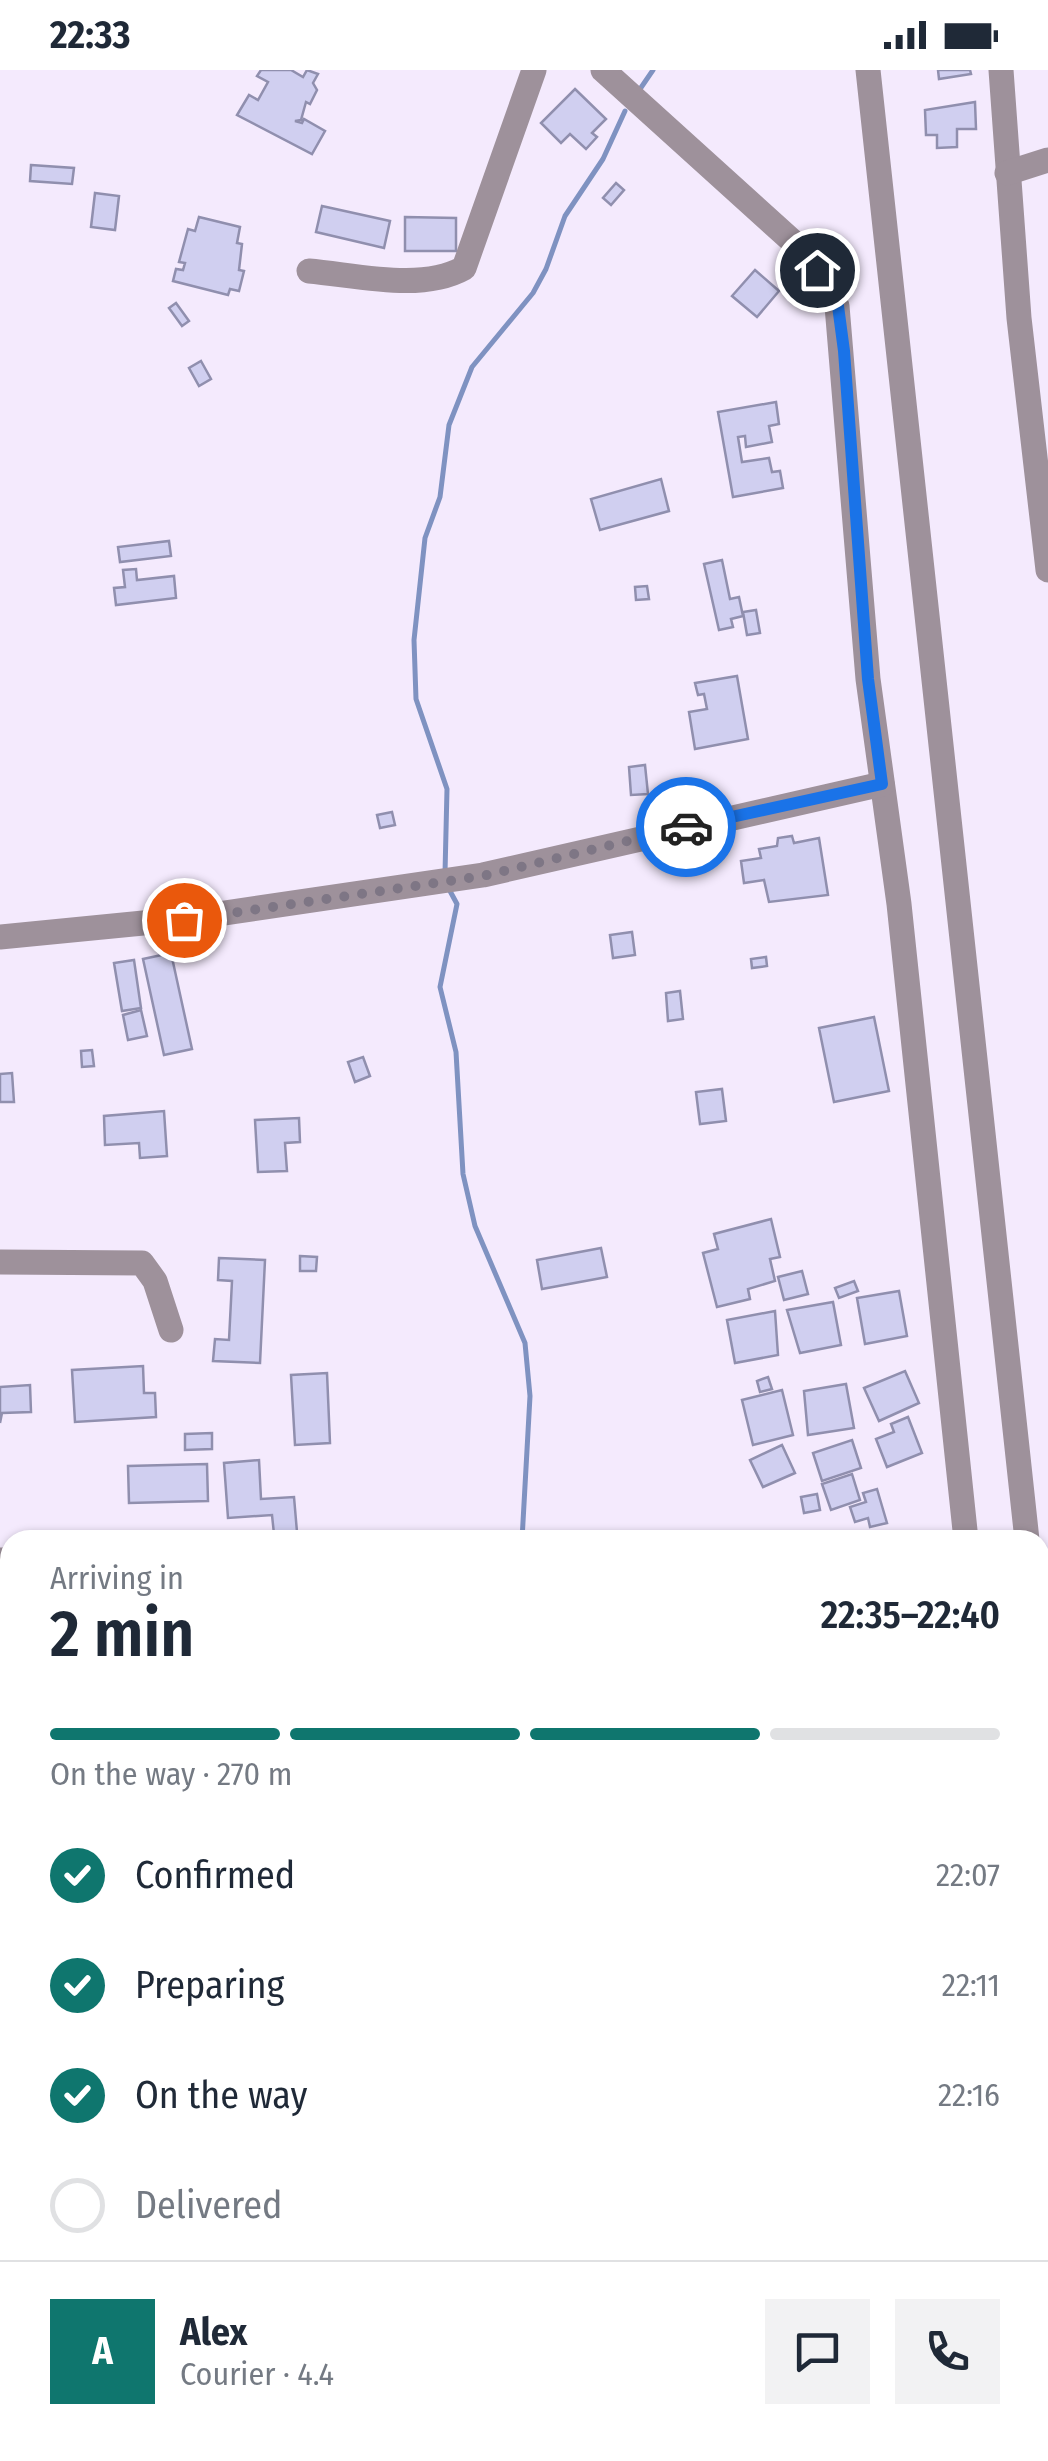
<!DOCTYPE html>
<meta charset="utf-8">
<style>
body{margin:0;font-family:"Fira Sans Condensed",sans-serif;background:#f2f2f3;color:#1f2937;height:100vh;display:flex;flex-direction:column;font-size:38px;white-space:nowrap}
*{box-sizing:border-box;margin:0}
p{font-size:32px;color:#747a83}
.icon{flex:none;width:55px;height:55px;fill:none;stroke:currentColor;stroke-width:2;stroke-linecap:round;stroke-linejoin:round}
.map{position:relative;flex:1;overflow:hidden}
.drawer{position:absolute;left:0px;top:1460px;width:1050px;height:932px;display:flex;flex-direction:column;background:#fff;border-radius:30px 30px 0 0;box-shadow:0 2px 8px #0004}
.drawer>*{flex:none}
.pin{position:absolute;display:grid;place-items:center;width:85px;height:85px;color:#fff;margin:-42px;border:5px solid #fff;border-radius:50%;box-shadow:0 2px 10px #0007}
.courier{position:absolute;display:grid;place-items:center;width:100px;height:100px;margin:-50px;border:8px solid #1a73e8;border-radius:50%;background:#fff;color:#222;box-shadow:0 2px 12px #0007}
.headline em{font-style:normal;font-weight:600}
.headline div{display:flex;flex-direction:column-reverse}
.headline{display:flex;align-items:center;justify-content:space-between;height:170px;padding:0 50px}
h1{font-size:65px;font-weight:600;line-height:75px}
.bar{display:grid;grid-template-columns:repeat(4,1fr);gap:15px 10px;align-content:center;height:120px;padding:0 50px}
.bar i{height:12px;border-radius:8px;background:#e0e1e3}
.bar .on{background:#0f766e}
.bar p{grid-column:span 4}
.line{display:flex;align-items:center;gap:25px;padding:0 50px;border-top:2px solid #e0e1e3}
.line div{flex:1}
.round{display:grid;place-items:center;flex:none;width:105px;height:105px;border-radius:0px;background:#f2f2f3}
ol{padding:0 50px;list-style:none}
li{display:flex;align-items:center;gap:30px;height:110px}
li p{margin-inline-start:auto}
li .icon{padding:10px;border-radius:50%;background:#0f766e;color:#fff;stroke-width:4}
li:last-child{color:#747a83}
li i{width:55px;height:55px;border:5px solid #e0e1e3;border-radius:50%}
.status{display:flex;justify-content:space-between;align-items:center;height:70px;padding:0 50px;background:#fff;direction:ltr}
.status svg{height:28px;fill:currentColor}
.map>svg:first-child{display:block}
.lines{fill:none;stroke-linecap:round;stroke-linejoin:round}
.stream{stroke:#7f92c1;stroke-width:5}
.building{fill:#d0cff0;stroke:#908fae;stroke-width:2.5}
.minor{stroke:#9e919b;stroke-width:25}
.done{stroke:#7e7685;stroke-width:10;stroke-dasharray:0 18}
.route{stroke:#1a73e8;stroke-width:12}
</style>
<div class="status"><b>22:33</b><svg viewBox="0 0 49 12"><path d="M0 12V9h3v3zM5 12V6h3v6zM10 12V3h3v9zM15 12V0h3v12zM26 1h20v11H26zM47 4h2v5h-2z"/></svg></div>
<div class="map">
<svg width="1048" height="2391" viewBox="0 0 1048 2391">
<rect width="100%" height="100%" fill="#f4eafd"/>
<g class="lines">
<!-- stream -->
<g class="stream">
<polyline points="638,22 653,0"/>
<polyline points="445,803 447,719 416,629 414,570 425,468 440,427 449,355 472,297 533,223 546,199 565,146 603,89 625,41"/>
<polyline points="450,821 457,834 440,917 456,982 463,1104 475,1156 525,1273 530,1326 522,1470"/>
<polyline points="417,2391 420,2382"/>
</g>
</g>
<!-- building -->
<g class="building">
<polygon points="261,0 291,0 303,7 307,0 318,4 313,13 317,20 310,34 306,32 301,50 295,51 302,53 304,49 325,61 312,84 237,45 249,25 258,30 268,12 257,6"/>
<polygon points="938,0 970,0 971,4 939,9"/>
<polygon points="575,19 606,49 592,63 597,67 586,79 570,64 561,73 541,53"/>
<polygon points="975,32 976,59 957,59 957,77 937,78 937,65 926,65 925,40"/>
<polygon points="31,95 74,98 72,114 30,111"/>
<polygon points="616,113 624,120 611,135 603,128"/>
<polygon points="95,123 119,126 115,160 91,157"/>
<polygon points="322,136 390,151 384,178 316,162"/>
<polygon points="199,147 240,157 237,173 242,174 239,200 244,201 239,221 230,219 228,225 173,211 176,199 183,200 185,193 179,192 188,159 195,161"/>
<polygon points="405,147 456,148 456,181 405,181"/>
<polygon points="755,200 779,221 757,247 732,226"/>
<polygon points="176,233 189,251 182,256 169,238"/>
<polygon points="201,291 211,309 199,316 189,298"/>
<polygon points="776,332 779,354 769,356 772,372 746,377 745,366 738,367 742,392 769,388 772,402 780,401 783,418 733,427 718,342"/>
<polygon points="661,409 669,441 600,460 591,429"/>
<polygon points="169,471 171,486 120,492 118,477"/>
<polygon points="722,490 730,529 739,527 743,546 731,549 733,557 719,560 704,494"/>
<polygon points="136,499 137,510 174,506 176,528 116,535 114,518 125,517 123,500"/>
<polygon points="647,516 649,529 636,530 635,517"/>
<polygon points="756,540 760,563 747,565 743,542"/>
<polygon points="737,606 748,669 695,679 689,642 707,639 704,624 698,625 695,613"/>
<polygon points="645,695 648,724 631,725 629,697"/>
<polygon points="392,742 395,755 380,758 377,745"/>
<polygon points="792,766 794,773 819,768 828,825 769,832 764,810 744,813 741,791 761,788 759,779 777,776 778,768"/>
<polygon points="632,862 635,885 613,888 610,865"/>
<polygon points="171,883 192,979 164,985 143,889"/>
<polygon points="766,887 767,896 752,898 751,889"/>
<polygon points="134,890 141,938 122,941 114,893"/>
<polygon points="680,921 683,949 668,951 666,923"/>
<polygon points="141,940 147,966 128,970 123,945"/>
<polygon points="874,947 889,1021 834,1032 819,958"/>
<polygon points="92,980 94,996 82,997 81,981"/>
<polygon points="363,987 370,1006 355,1012 348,992"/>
<polygon points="12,1003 14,1032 0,1032 0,1004"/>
<polygon points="722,1019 726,1051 700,1054 696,1022"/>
<polygon points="164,1041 167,1086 140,1088 139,1073 105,1075 104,1046"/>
<polygon points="299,1048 300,1072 285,1073 287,1101 258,1102 255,1050"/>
<polygon points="771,1149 780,1187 770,1189 775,1211 748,1219 750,1229 717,1237 703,1183 718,1179 714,1164"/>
<polygon points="601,1178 607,1207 542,1219 537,1190"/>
<polygon points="300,1186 317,1187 316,1201 300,1201"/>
<polygon points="219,1188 265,1190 260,1293 213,1291 215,1269 229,1270 232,1211 218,1210"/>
<polygon points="802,1201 808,1224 784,1230 778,1207"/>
<polygon points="854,1211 858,1221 839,1228 835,1218"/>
<polygon points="899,1221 907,1266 865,1274 857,1228"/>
<polygon points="833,1232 841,1275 800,1283 787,1240"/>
<polygon points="775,1241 778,1285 735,1293 727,1250"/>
<polygon points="143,1296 144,1323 155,1323 156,1347 75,1352 72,1300"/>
<polygon points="905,1301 919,1333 879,1351 864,1318"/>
<polygon points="327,1303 330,1373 295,1375 291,1305"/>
<polygon points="768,1307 772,1319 760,1322 757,1311"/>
<polygon points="846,1314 854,1358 808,1365 804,1321"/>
<polygon points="30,1315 31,1342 2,1343 0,1353 0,1317"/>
<polygon points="782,1320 793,1365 753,1375 742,1330"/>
<polygon points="908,1347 922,1383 887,1397 876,1369 894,1362 891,1354"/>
<polygon points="212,1363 212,1379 185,1380 185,1364"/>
<polygon points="852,1370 861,1398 822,1411 813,1383"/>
<polygon points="782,1375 795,1403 763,1417 750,1390"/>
<polygon points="259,1390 261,1429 294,1427 297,1462 274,1464 272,1445 228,1448 224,1393"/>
<polygon points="207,1394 208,1431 129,1433 128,1396"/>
<polygon points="852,1404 860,1430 831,1440 822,1414"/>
<polygon points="877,1419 887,1453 870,1457 868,1448 855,1452 850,1437 866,1432 863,1423"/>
<polygon points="817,1424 820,1440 804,1443 801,1427"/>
<polygon points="10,1502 10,1539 6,1543 0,1537 0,1512"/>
<polygon points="10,1721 10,1754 5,1755 3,1722"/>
<polygon points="5,1924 10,1924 10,1971 2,1970"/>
</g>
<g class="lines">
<!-- minor -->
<g class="minor">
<polyline points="603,0 791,170 817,201 837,236 868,609 899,834 966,1470"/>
<polyline points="868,0 1027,1470"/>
<polyline points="1001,0 1019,248 1048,500"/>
<polyline points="1007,103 1048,90"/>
<path d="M309,201C356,205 421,222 464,198L534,0"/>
<polyline points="0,867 184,849 483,805 882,714"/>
<polyline points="0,1192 142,1193 155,1211 171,1260"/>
<polyline points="0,1490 10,1490"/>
<polyline points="1040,1586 1048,1660"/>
<polyline points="0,1833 10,1833"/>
<polyline points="1040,2162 1048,2228"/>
<polyline points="1040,2351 1048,2349"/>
<polyline points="717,2390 780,2382"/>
</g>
</g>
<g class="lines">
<!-- done -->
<polyline class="done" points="184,850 483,806 686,757"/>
<!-- route -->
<polyline class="route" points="686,757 882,714 868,609 844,281 838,236 817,200"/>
</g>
</svg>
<div class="pin" style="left:184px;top:850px;background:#ea580c"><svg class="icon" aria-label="bag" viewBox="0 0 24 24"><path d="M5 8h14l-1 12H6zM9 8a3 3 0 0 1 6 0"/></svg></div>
<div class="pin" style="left:817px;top:200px;background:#1f2937"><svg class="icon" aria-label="home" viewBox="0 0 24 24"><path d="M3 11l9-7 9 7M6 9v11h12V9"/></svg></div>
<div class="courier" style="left:686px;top:757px"><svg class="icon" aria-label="car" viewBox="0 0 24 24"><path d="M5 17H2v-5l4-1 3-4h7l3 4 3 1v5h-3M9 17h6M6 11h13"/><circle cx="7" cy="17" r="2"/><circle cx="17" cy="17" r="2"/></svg></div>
<section class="drawer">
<div class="headline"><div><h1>2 min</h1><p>Arriving in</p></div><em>22:35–22:40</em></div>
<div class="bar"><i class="on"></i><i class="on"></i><i class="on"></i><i></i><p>On the way · 270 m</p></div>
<ol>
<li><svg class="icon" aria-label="check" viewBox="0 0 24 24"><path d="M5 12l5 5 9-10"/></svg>Confirmed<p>22:07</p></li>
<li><svg class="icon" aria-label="check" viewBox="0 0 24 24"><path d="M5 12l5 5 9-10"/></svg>Preparing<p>22:11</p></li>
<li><svg class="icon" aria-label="check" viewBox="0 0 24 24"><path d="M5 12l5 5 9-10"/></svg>On the way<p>22:16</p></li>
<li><i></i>Delivered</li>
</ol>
<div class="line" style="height:180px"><b class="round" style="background:#0f766e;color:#fff">A</b><div><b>Alex</b><p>Courier · 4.4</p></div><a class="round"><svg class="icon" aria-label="chat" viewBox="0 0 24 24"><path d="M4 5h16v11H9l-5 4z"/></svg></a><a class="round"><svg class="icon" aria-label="phone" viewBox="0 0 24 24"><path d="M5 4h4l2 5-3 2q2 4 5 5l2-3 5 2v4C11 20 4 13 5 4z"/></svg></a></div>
</section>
</div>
